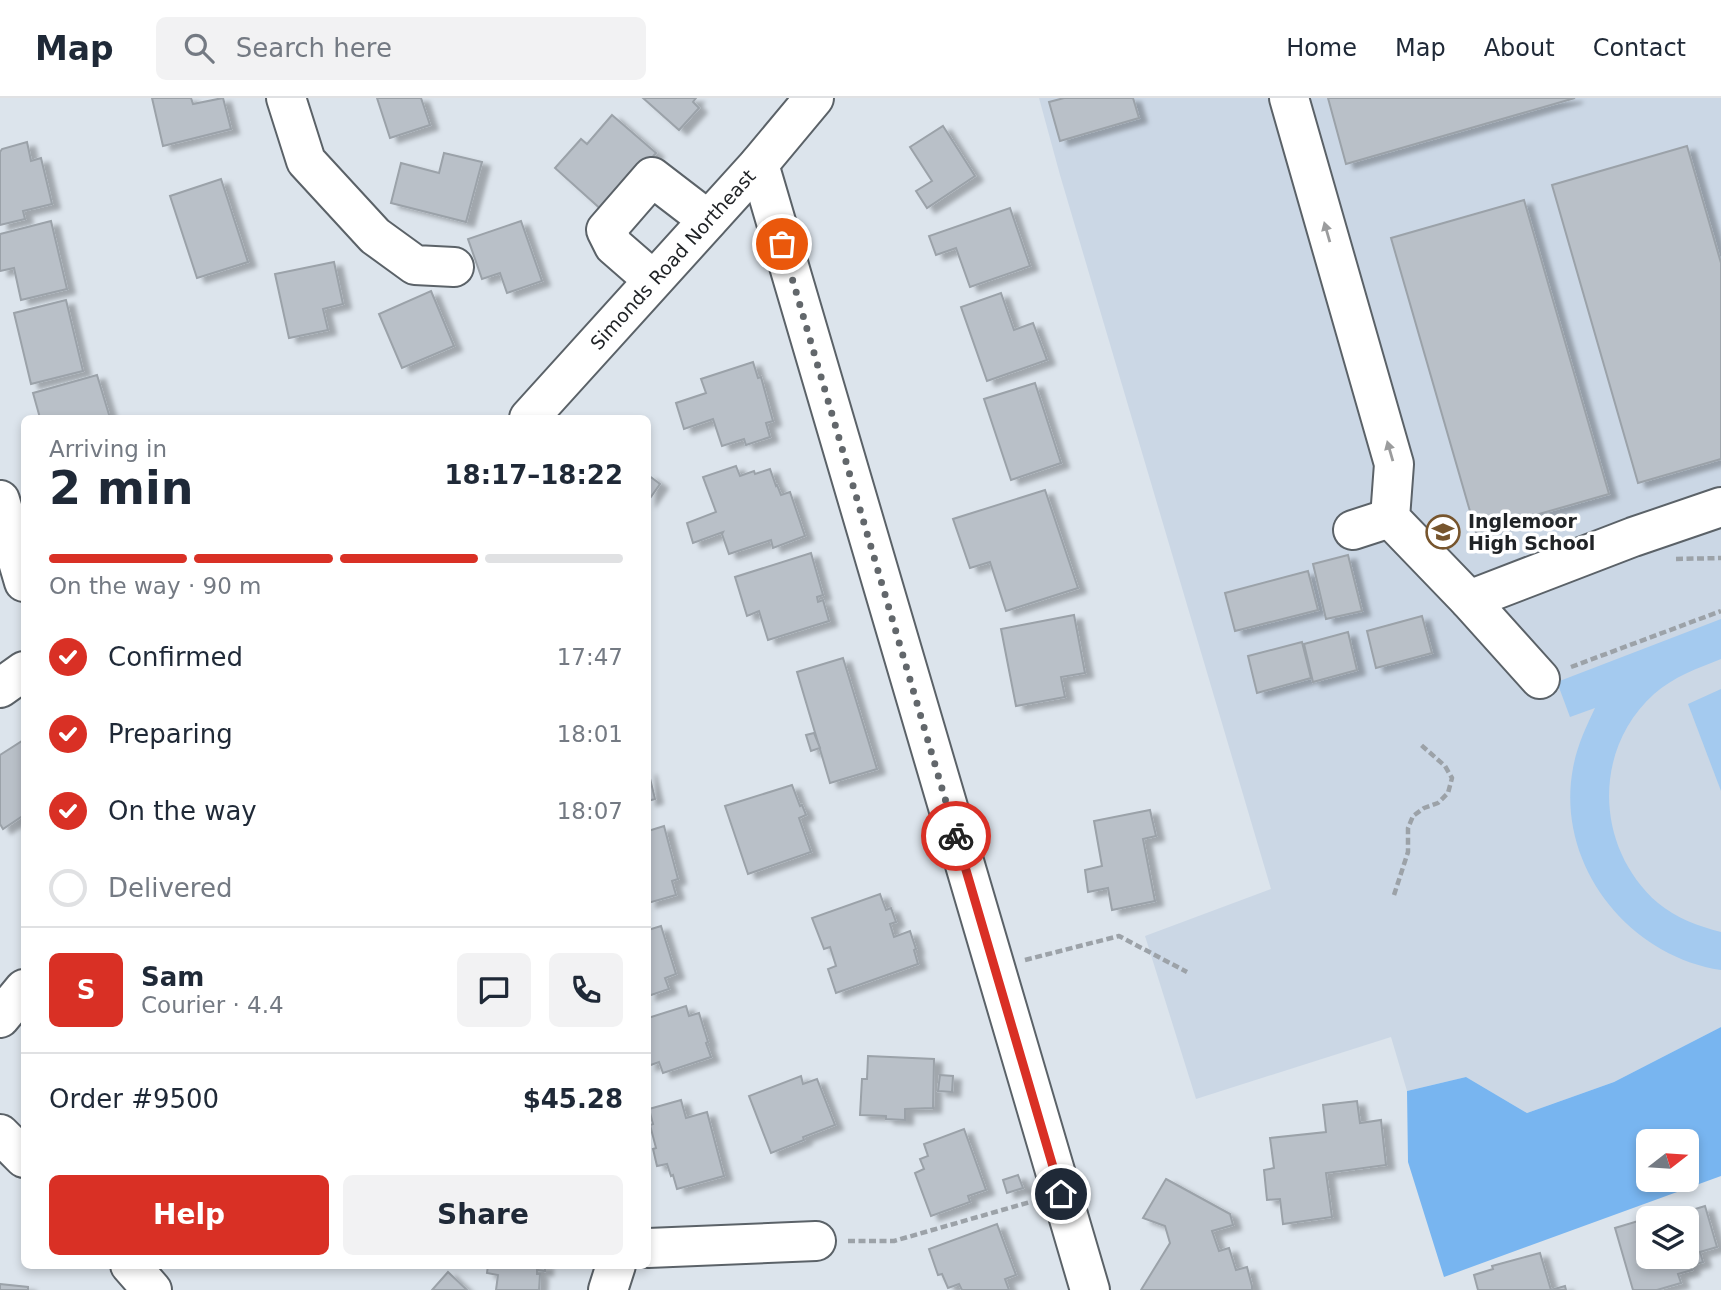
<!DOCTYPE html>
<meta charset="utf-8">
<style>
body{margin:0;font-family:"DejaVu Sans",sans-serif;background:#f2f2f3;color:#1f2937;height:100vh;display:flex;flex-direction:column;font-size:26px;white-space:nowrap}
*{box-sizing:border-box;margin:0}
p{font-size:23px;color:#747a83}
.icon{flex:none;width:38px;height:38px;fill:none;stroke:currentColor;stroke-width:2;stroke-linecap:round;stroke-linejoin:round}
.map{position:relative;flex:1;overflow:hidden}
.panel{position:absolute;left:21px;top:317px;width:630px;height:854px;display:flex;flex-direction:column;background:#fff;border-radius:10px;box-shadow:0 4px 10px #0003}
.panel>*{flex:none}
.needle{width:46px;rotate:73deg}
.fabs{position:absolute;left:1636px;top:1031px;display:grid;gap:14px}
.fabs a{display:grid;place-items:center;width:63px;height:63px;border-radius:10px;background:#fff;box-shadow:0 4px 10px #0003;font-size:35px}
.pin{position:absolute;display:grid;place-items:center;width:60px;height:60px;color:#fff;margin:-30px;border:4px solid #fff;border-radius:50%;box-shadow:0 2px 7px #0007}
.courier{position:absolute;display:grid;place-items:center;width:70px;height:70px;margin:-35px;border:5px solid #d93025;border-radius:50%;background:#fff;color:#222;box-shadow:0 2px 9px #0007}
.headline em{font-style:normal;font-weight:800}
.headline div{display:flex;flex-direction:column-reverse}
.headline{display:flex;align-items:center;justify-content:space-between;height:119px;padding:0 28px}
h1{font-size:46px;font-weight:800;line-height:52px}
.bar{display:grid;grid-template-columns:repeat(4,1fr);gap:10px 7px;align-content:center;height:84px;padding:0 28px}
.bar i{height:9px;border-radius:5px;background:#e0e1e3}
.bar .current{background:#d93025}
.bar p{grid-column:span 4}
.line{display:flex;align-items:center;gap:18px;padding:0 28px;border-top:2px solid #e0e1e3}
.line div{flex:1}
.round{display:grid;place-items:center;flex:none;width:74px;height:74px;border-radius:10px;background:#f2f2f3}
ol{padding:0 28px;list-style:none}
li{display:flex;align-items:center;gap:21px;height:77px}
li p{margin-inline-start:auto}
li .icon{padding:7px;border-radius:50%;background:#d93025;color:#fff;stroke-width:4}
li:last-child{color:#747a83}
li i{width:38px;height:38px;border:4px solid #e0e1e3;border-radius:50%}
.button{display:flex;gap:14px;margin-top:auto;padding:14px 28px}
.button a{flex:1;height:80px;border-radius:10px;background:#d93025;color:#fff;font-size:28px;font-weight:800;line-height:80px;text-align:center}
.button a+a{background:#f2f2f3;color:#1f2937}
header{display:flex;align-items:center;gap:42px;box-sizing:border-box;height:98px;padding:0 35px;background:#fff;border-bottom:2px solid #e0e1e3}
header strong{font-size:33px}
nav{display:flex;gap:38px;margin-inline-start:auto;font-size:24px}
.search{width:490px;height:63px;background:#f2f2f3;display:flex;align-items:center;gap:18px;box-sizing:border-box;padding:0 24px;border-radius:10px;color:#747a83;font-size:26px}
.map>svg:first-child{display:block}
.built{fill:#cbd7e5}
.green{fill:#a4caef}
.forest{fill:#78b5f0;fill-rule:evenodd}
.building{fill:#b9c0c8;stroke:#9ba2a9;stroke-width:2;filter:url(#shadow)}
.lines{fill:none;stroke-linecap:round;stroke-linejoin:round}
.minor-casing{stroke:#5b6268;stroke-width:42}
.major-casing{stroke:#5b6268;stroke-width:42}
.path{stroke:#9ca2a8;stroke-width:4.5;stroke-dasharray:7 3.5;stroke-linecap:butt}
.minor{stroke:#fff;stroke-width:38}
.major{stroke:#fff;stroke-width:38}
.oneway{fill:#9b9c9d}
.done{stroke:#62676b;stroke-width:7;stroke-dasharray:0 12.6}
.route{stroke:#d93025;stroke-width:9}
.labels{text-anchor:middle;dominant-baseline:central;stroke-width:7;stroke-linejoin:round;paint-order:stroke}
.street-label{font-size:19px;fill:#202326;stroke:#fff}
.poi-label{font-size:19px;font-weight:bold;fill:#202326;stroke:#fff;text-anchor:start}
</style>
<header>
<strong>Map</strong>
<div class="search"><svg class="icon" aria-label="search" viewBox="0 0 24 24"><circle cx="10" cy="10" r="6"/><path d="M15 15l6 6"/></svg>Search here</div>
<nav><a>Home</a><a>Map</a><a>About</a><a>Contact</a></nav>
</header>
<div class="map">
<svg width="1721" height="1192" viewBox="0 0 1721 1192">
<defs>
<filter id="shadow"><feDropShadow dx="8" dy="4.5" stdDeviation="2" flood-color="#0004"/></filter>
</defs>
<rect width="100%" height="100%" fill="#dce4ec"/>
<!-- built -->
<polygon class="built" points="1039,0 1721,0 1721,929 1614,984 1527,1015 1466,979 1407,993 1391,939 1196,1001 1145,838 1271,791 1060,77"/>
<!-- green -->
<g class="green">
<path d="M1721,521V561C1698,570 1673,579 1654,596C1592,652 1595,750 1658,805C1676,820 1698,828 1721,834V872C1627,858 1555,765 1573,670C1577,648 1586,629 1595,610L1570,619L1557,584Z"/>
<polygon points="1721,591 1721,693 1688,606"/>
</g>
<!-- forest -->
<path class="forest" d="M1721,929V1078L1444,1179L1408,1064L1407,993L1466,979L1527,1015L1614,984ZM1648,1043H1687V1082H1648Z"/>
<!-- building -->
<g class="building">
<polygon points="152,0 191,0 193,6 223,0 231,31 163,48"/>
<polygon points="377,0 421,0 430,27 390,40"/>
<polygon points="643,0 696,0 693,4 699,10 679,32"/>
<polygon points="1064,0 1133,0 1139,20 1060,43 1049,4"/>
<polygon points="1328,0 1575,0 1346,66"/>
<polygon points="612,17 656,55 604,114 555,70 581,41 587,46"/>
<polygon points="943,28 975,78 927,110 916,93 932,83 910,49"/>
<polygon points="27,44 31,63 41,60 52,106 23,113 25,121 0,127 0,54 2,51"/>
<polygon points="1687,48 1721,165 1721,361 1638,385 1552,87"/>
<polygon points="444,55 482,64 466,124 391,105 401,65 439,75"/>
<polygon points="221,81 248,164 197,180 170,98"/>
<polygon points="1524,102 1609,396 1476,434 1391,140"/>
<polygon points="1010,110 1030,168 970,189 956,150 936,157 929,138"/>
<polygon points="51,123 67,191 21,202 14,170 0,173 0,136"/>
<polygon points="521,123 542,183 507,195 500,175 482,181 468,141"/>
<polygon points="334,164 343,206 323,211 328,232 289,240 275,176"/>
<polygon points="431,193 454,248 402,270 379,216"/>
<polygon points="1001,195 1014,232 1033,225 1047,262 987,283 961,209"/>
<polygon points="66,202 83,273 31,286 14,215"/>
<polygon points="753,264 758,280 761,279 773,323 766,325 770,339 746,347 744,341 722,348 713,321 684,331 676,305 706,295 701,281"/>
<polygon points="97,277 110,320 40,320 33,295"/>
<polygon points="1035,285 1061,365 1011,382 984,301"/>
<polygon points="736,368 740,378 754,373 755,376 770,371 776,388 777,387 781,397 790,394 805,438 773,450 771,442 729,456 722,436 723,434 693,445 687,425 716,414 703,379"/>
<polygon points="648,377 660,386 648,403"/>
<polygon points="1045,392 1078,490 1006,513 990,464 970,470 953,421"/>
<polygon points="811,455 823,497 817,499 818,504 823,502 829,523 768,542 759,513 747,518 735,479"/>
<polygon points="1348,457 1362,513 1326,521 1313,466"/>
<polygon points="1308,473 1318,512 1235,533 1225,495"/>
<polygon points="1074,517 1085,575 1061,579 1065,599 1016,608 1001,531"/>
<polygon points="1422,518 1432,555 1376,570 1367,533"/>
<polygon points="1348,534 1357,572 1313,584 1304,546"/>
<polygon points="1302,544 1311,580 1257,595 1248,558"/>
<polygon points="843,560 877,671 830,685 797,574"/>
<polygon points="814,635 820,650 811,653 806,637"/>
<polygon points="22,643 24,647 24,717 3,731 0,726 0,657"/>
<polygon points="648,672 655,701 648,703"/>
<polygon points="792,687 800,708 802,707 806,717 799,720 811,754 748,776 725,708"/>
<polygon points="1150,712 1156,738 1143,741 1155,803 1112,812 1108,790 1088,794 1085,772 1102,768 1094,723"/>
<polygon points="664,728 678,781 672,783 676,797 648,805 648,733"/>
<polygon points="880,796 886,812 891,810 896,824 890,826 894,839 910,833 916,851 914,852 918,866 836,895 828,871 836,868 830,849 824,851 812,820"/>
<polygon points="661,828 676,876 665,880 669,891 648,898 648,832"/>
<polygon points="686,908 689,918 699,915 708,944 706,945 711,959 663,975 659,964 648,968 648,920"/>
<polygon points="868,958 934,961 933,1010 905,1011 905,1022 886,1021 886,1018 860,1017 862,981 867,981"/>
<polygon points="940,977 953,978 952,994 938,993"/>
<polygon points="801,978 803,986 817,981 835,1027 803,1039 804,1042 771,1055 749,998"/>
<polygon points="681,1002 686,1020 707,1014 724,1078 677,1091 673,1077 671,1078 667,1066 657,1068 653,1051 656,1050 650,1027 653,1026 649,1011"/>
<polygon points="1357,1003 1360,1025 1381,1022 1386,1067 1326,1075 1332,1119 1283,1126 1280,1101 1267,1102 1264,1072 1274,1070 1270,1040 1326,1034 1323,1007"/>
<polygon points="964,1031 986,1092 968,1098 970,1104 931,1118 915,1075 924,1071 920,1061 928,1058 924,1046"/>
<polygon points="1018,1077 1023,1090 1007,1095 1003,1082"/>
<polygon points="1166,1081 1230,1116 1233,1127 1212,1133 1219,1153 1229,1150 1236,1172 1247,1169 1252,1188 1252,1192 1141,1192 1170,1145 1165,1128 1143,1120"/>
<polygon points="1705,1108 1717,1149 1700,1154 1703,1164 1690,1168 1692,1172 1678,1176 1681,1185 1657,1192 1633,1192 1615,1130 1648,1120 1648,1158 1687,1158 1687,1120 1649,1120 1670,1114 1672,1118"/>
<polygon points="997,1126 1016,1177 1005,1181 1009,1192 962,1192 959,1186 948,1190 942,1176 938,1177 929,1151"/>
<polygon points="1540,1155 1551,1192 1565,1188 1566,1192 1478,1192 1474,1177 1493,1171 1492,1168"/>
<polygon points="488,1167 545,1167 545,1173 537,1172 537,1176 540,1176 539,1192 496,1192 498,1177 487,1175"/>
<polygon points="448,1174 467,1192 432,1192"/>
<polygon points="0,1186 28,1189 28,1192 0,1192"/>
</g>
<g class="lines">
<defs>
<g id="minor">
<polyline points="286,0 306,63 375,138 415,167 454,169"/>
<polyline points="1289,0 1394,366 1390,420 1469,502 1540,581"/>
<polyline points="759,66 1090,1192"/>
<polyline points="653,182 614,148 606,132 652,79 708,122"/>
<polyline points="0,402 24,484"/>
<polyline points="1353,432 1390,420"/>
<polyline points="1469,502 1633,439 1721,409"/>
<polyline points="0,590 24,573"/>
<polyline points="0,1036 24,1060"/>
<polyline points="648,1150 816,1143"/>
<polyline points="130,1167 152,1192"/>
<polyline points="608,1192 616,1167"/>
</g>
<g id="major">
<path id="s1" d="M529,320L759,66L814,0"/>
<polyline points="0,920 24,891"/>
</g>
</defs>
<!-- minor casing -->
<use href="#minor" class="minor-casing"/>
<!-- major casing -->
<use href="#major" class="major-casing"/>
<!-- path -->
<g class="path">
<polyline points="1676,461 1721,460"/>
<polyline points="1571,569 1721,513"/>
<polyline points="1394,797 1408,754 1408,730 1413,718 1424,710 1438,705 1448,695 1452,680 1445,668 1420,646"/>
<polyline points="1025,862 1119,838 1187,874"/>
<polyline points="848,1143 894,1143 1030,1104"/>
</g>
<!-- minor -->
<use href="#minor" class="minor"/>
<!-- major -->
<use href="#major" class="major"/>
</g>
<!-- one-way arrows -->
<defs><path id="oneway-solid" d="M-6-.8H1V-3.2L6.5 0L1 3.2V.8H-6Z" transform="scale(1.75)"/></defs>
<g class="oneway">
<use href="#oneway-solid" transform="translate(1327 134) rotate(-106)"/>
<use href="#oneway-solid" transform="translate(1390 353) rotate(-106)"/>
</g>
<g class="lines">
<!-- done -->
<polyline class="done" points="782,146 956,738"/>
<!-- route -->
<polyline class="route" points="956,738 1061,1096"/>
</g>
<!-- icons -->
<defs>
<symbol id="school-ring" viewBox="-11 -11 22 22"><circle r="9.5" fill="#fff" stroke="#77552d" stroke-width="1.5"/><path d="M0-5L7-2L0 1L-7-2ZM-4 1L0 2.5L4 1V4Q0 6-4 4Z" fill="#77552d"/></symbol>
</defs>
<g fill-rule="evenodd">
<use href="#school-ring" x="1424" y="415" width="38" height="38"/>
</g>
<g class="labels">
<!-- street labels -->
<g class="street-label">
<text stroke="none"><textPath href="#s1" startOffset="214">Simonds Road Northeast</textPath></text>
</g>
<!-- poi labels -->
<g class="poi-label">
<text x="1468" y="423">Inglemoor<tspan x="1468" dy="22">High School</tspan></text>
</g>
</g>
</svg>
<div class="fabs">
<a><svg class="needle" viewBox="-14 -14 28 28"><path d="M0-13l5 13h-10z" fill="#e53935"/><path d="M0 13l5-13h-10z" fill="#747a83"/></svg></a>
<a><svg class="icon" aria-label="layers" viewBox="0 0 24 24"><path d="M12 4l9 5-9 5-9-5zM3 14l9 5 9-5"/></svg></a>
</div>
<div class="pin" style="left:782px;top:146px;background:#ea580c"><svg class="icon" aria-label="bag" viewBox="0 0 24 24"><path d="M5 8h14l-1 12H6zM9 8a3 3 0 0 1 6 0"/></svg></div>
<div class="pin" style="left:1061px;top:1096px;background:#1f2937"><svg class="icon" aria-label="home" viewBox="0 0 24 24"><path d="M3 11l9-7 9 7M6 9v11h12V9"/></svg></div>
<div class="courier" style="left:956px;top:738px"><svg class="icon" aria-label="bike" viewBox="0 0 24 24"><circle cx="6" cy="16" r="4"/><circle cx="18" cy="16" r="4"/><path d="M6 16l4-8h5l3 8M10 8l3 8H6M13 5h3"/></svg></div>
<section class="panel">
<div class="headline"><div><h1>2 min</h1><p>Arriving in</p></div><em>18:17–18:22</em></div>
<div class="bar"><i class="current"></i><i class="current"></i><i class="current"></i><i></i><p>On the way · 90 m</p></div>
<ol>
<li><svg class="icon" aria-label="check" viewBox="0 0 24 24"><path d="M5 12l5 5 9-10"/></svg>Confirmed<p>17:47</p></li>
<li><svg class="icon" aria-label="check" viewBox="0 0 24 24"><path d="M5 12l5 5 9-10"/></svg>Preparing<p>18:01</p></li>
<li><svg class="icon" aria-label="check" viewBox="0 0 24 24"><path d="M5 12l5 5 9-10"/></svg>On the way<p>18:07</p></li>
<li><i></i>Delivered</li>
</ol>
<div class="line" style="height:126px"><b class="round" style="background:#d93025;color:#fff">S</b><div><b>Sam</b><p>Courier · 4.4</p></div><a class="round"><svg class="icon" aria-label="chat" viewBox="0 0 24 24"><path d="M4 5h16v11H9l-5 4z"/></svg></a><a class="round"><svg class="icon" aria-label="phone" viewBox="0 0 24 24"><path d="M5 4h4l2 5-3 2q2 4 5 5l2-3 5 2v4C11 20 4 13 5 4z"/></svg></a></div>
<div class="line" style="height:91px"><div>Order #9500</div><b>$45.28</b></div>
<div class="button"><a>Help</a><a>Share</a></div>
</section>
</div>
